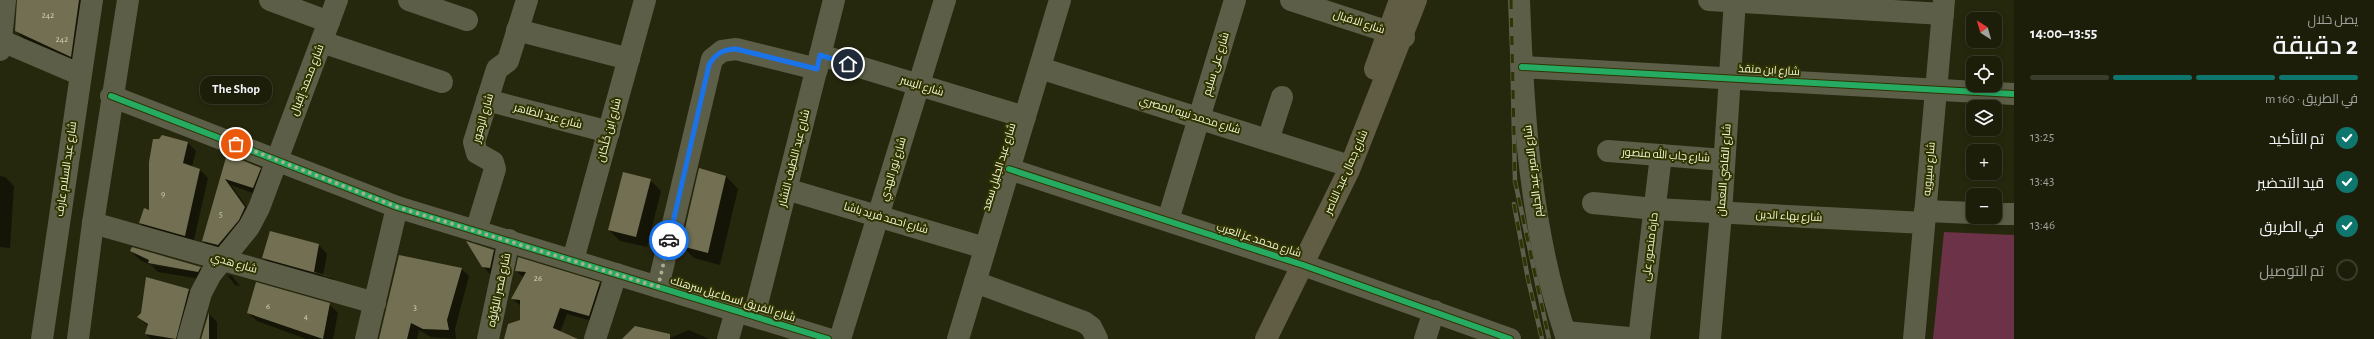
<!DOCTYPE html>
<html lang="ar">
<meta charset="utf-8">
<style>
body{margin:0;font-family:"Alegreya Sans",Cairo,sans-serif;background:#252713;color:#f1f3f6;direction:rtl;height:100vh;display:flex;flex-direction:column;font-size:15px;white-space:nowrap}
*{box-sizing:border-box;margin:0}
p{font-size:13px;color:#a0a29c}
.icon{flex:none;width:22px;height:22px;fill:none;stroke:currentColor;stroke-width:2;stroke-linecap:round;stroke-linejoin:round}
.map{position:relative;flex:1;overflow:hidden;direction:ltr}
.drawer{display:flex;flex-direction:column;background:#1c1e0a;width:360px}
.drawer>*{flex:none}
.needle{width:26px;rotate:323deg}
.fabs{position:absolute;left:1966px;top:12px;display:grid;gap:8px}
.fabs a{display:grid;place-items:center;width:36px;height:36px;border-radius:8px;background:#1c1e0a;box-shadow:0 2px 6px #0003,0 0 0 1px #3a3c2b;font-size:20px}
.pin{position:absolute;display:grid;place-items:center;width:34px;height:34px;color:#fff;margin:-17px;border:2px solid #fff;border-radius:50%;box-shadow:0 1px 4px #0007}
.courier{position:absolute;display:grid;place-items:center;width:40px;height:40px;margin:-20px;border:3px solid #1a73e8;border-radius:50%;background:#fff;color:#222;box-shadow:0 1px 5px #0007}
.bubble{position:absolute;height:28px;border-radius:12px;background:#1c1e0a;box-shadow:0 2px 6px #0003,0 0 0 1px #3a3c2b;font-size:13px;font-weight:600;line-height:28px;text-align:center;direction:rtl}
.summary em{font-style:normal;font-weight:600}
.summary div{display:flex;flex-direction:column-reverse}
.summary{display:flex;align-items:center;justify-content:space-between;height:68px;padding:0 16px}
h1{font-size:26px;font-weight:600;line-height:30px}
.bar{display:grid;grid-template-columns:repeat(4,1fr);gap:6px 4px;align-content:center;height:48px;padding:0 16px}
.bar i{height:5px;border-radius:3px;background:#3a3c2b}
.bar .active{background:#0f766e}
.bar p{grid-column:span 4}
ol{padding:0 16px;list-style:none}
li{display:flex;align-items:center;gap:12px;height:44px}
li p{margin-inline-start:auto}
li .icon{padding:4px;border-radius:50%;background:#0f766e;color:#fff;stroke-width:4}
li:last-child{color:#a0a29c}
li i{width:22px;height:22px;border:2px solid #3a3c2b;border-radius:50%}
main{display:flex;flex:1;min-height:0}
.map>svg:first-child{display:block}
.green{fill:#6b3248}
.shadow{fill:#0007}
.building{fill:#726f53}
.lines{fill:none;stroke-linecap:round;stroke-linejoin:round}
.minor{stroke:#5c5e47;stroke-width:22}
.major{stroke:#615c44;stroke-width:22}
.rail-casing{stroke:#5d5f4a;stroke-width:4.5}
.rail{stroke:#303401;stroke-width:3;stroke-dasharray:9;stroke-linecap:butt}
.cycleway-casing{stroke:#303401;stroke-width:8}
.cycleway{stroke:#26ab63;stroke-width:6}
.done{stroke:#abaf90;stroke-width:4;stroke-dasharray:0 7.2}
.route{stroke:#1a73e8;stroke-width:5}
.labels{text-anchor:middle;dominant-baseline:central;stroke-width:4;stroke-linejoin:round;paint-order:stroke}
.number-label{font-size:9px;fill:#d3d6b6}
.street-label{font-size:11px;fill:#f3f8d7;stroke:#303401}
</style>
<main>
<section class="drawer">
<div class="summary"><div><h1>2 دقيقة</h1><p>يصل خلال</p></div><em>13:55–14:00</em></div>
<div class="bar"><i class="active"></i><i class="active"></i><i class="active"></i><i></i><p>في الطريق · 160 m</p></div>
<ol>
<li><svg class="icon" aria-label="check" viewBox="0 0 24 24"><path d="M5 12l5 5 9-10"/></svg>تم التأكيد<p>13:25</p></li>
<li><svg class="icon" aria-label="check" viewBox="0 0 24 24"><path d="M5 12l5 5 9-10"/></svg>قيد التحضير<p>13:43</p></li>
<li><svg class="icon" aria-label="check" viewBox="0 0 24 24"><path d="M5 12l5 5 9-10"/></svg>في الطريق<p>13:46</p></li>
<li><i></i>تم التوصيل</li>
</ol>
</section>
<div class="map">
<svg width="2014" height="339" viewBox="0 0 2014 339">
<rect width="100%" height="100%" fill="#26280d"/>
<!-- green -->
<polygon class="green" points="1944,232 2014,235 2014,339 1933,339"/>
<!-- shadow -->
<g class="shadow">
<polygon points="18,0 97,0 84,69 29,44 16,31"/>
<polygon points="163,136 188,143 196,151 192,167 200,170 208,178 193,244 148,231 140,223 150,211 160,140"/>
<polygon points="228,156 260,168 268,177 261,196 231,185 253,216 226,253 211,249 203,241"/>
<polygon points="0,176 5,177 14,186 10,248 0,247"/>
<polygon points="726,176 738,189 720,265 694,258 682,246"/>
<polygon points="650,180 661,191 647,247 620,241 609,230"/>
<polygon points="319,245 327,254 323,276 334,279 340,286 272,266 263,258"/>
<polygon points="131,251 200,268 209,276 207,280 158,272 151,265 198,272 148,264 140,260"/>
<polygon points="494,251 501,258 497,274 490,274 483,266"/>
<polygon points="519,258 600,283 606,290 596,322 567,314 560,332 578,339 505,339 521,321 521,306 512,299 524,278 516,271"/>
<polygon points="461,269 469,276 455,329 456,339 431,337 419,330 417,339 380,339"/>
<polygon points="227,275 232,276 240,286 235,285"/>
<polygon points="189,290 197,299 187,339 151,339 146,334 148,326 138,317"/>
<polygon points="329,304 338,313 333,339 306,339 257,321 248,313"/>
<polygon points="209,314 217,322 217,339 201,339"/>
<polygon points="689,330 709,339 623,339 665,334 670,338"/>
</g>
<!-- building -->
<g class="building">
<polygon points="17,0 79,0 71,57 15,31"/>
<polygon points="162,135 188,142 183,163 200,169 185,236 139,223 144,208 149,210 149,162 153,139 159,139"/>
<polygon points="227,154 261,168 253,188 225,179 245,207 239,220 218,245 202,241"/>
<polygon points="699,168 726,176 708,253 681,246"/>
<polygon points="623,172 651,179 636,237 608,230"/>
<polygon points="270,231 319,244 314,272 334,278 262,258"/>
<polygon points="466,241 494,250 490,268 482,267"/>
<polygon points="132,247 201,267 198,272 148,263 149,260 130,251"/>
<polygon points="399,255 462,268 447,320 449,330 423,329 411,323 407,339 379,339"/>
<polygon points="518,257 600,282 589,316 560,308 553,328 578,339 504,339 508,324 520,320 520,300 511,299 526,272 515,271"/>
<polygon points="146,277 189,289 176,339 145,334 148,324 137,317 141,313"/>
<polygon points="256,282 330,303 323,339 247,313"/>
<polygon points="209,312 209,339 201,339"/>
<polygon points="635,326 670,334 670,339 622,339"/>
</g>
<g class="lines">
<!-- minor -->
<g class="minor">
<polyline points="270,0 329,22"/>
<polyline points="409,0 467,20"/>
<polyline points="1291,0 1404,37"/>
<path d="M1519,0C1523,113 1530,231 1567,339"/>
<polyline points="1709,0 1943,14"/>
<polyline points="517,30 629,59"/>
<polyline points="0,40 79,74"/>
<polyline points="322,42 442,82"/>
<polyline points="0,50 5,0"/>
<polyline points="820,55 1025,117"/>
<polyline points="1522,67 2014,94"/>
<polyline points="1040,68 1340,163"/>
<polyline points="111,96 397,207 828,339"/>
<polyline points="487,100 609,132"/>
<polyline points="1268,140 1282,97"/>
<polyline points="1608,151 1724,160"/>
<polyline points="1009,169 1303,265 1510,339"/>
<polyline points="786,189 985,248"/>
<polyline points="1593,203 1655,209 1924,223"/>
<polyline points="1925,211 1973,213"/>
<polyline points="1995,214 2014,214"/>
<polyline points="1168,220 1235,0"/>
<polyline points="93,223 375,303"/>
<polyline points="476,231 495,169 493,162 477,153 474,142 497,69 508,61 527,0"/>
<polyline points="573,260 645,0"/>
<polyline points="975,282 1084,322 1091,327 1097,339"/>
<polyline points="658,287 712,59 722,51 736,49 817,69"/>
<polyline points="754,316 834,0"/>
<polyline points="1565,332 1639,339"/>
<polyline points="42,339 92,0"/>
<polyline points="78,339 93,223 128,0"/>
<polyline points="188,339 201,293 211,274 249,227 259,208 337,0"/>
<polyline points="366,339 397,207"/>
<polyline points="488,339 509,240"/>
<polyline points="595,339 616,274"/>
<polyline points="728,339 736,311"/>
<polyline points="840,339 945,0"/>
<polyline points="958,339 1060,0"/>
<polyline points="1425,339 1434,311"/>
<polyline points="1639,339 1661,155"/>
<polyline points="1710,339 1721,213 1735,0"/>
<polyline points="1914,339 1944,0"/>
</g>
<!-- major -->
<g class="major">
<polyline points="1375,69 1400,0"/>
<polyline points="1266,339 1349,170 1416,0"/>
</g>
<defs>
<g id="rail">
<polyline points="1511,0 1515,181 1549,339"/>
<polyline points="1514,204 1528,279 1542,339"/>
</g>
</defs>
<!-- rail casing -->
<use href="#rail" class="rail-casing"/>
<!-- rail -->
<use href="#rail" class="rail"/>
<defs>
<g id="cycleway">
<polyline points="1522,67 2014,94"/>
<polyline points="111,96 397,207 828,339"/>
<polyline points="1009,169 1303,265 1510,339"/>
</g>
</defs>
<!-- cycleway casing -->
<use href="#cycleway" class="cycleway-casing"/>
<!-- cycleway -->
<use href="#cycleway" class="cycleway"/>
</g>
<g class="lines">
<!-- done -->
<polyline class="done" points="236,144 397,207 658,287 669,240"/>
<!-- route -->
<path class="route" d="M669,240L709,65C715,54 723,49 736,49L817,69L820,55L848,64"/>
</g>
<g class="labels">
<!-- number labels -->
<g class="number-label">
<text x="48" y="15">242</text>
<text x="62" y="39">242</text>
<text x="163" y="194">9</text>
<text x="221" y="214">5</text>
<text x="538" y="278">26</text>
<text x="268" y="306">6</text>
<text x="415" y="307">3</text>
<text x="306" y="316">4</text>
</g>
<!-- street labels -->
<g class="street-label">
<text transform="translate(1359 22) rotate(18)">شارع الاقبال</text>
<text transform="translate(1216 64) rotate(-73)">شارع على سليم</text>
<text transform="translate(1769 70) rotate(3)">شارع ابن منقذ</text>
<text transform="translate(307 80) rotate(-69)">شارع محمد إقبال</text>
<text transform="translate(922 86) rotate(17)">شارع اليسر</text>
<text transform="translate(1190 115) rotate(17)">شارع محمد نبيه المصري</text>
<text transform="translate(548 116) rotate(15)">شارع عبد الظاهر</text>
<text transform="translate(483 118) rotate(-74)">شارع الزهور</text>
<text transform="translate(609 130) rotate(-75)">شارع ابن خَلِّكان</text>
<text transform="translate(1666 155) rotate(4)">شارع جاب الله منصور</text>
<text transform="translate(794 158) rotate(-76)">شارع عبد اللطيف النشار</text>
<text transform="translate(999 167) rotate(-73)">شارع عبد الجليل سعد</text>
<text transform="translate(66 169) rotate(-82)">شارع عبد السلام عارف</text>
<text transform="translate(893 169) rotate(-73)">شارع نور الهدي</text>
<text transform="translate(1929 169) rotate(-85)">شارع سيبويه</text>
<text transform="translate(1724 170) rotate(-86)">شارع القاضي النعمان</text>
<text transform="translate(1533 171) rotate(-97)">شارع الامير عبد الحليم</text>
<text transform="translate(1346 172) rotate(-66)">شارع جمال عبد الناصر</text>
<text transform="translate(1789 216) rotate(3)">شارع بهاء الدين</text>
<text transform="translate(886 218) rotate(16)">شارع احمد فريد باشا</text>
<text transform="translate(1259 240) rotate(18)">شارع محمد عز العرب</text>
<text transform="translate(1650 247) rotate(-83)">حارة منصور على</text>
<text transform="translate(234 263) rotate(16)">شارع هدي</text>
<text transform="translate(499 290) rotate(-78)">شارع قصر اللؤلؤه</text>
<text transform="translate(733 299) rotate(17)">شارع الفريق اسماعيل سرهنك</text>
</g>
</g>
</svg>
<div class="fabs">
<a><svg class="needle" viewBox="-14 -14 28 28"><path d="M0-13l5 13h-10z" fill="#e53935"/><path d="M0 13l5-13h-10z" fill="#a0a29c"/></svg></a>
<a><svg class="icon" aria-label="locate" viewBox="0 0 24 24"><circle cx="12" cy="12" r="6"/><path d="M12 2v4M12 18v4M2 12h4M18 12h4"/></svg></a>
<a><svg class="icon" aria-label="layers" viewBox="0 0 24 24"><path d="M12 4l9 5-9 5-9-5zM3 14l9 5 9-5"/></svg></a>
<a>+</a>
<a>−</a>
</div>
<div class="pin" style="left:236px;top:144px;background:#ea580c"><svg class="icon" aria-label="bag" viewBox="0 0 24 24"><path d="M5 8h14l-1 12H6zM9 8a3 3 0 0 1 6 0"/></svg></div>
<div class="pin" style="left:848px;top:64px;background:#1f2937"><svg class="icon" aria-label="home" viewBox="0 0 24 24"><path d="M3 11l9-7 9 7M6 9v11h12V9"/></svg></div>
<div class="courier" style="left:669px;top:240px"><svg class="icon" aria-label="car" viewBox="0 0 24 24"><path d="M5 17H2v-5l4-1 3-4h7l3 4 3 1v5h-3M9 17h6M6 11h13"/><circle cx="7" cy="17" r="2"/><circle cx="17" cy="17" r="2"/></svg></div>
<div class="bubble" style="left:200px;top:76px;width:72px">The Shop</div>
</div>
</main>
